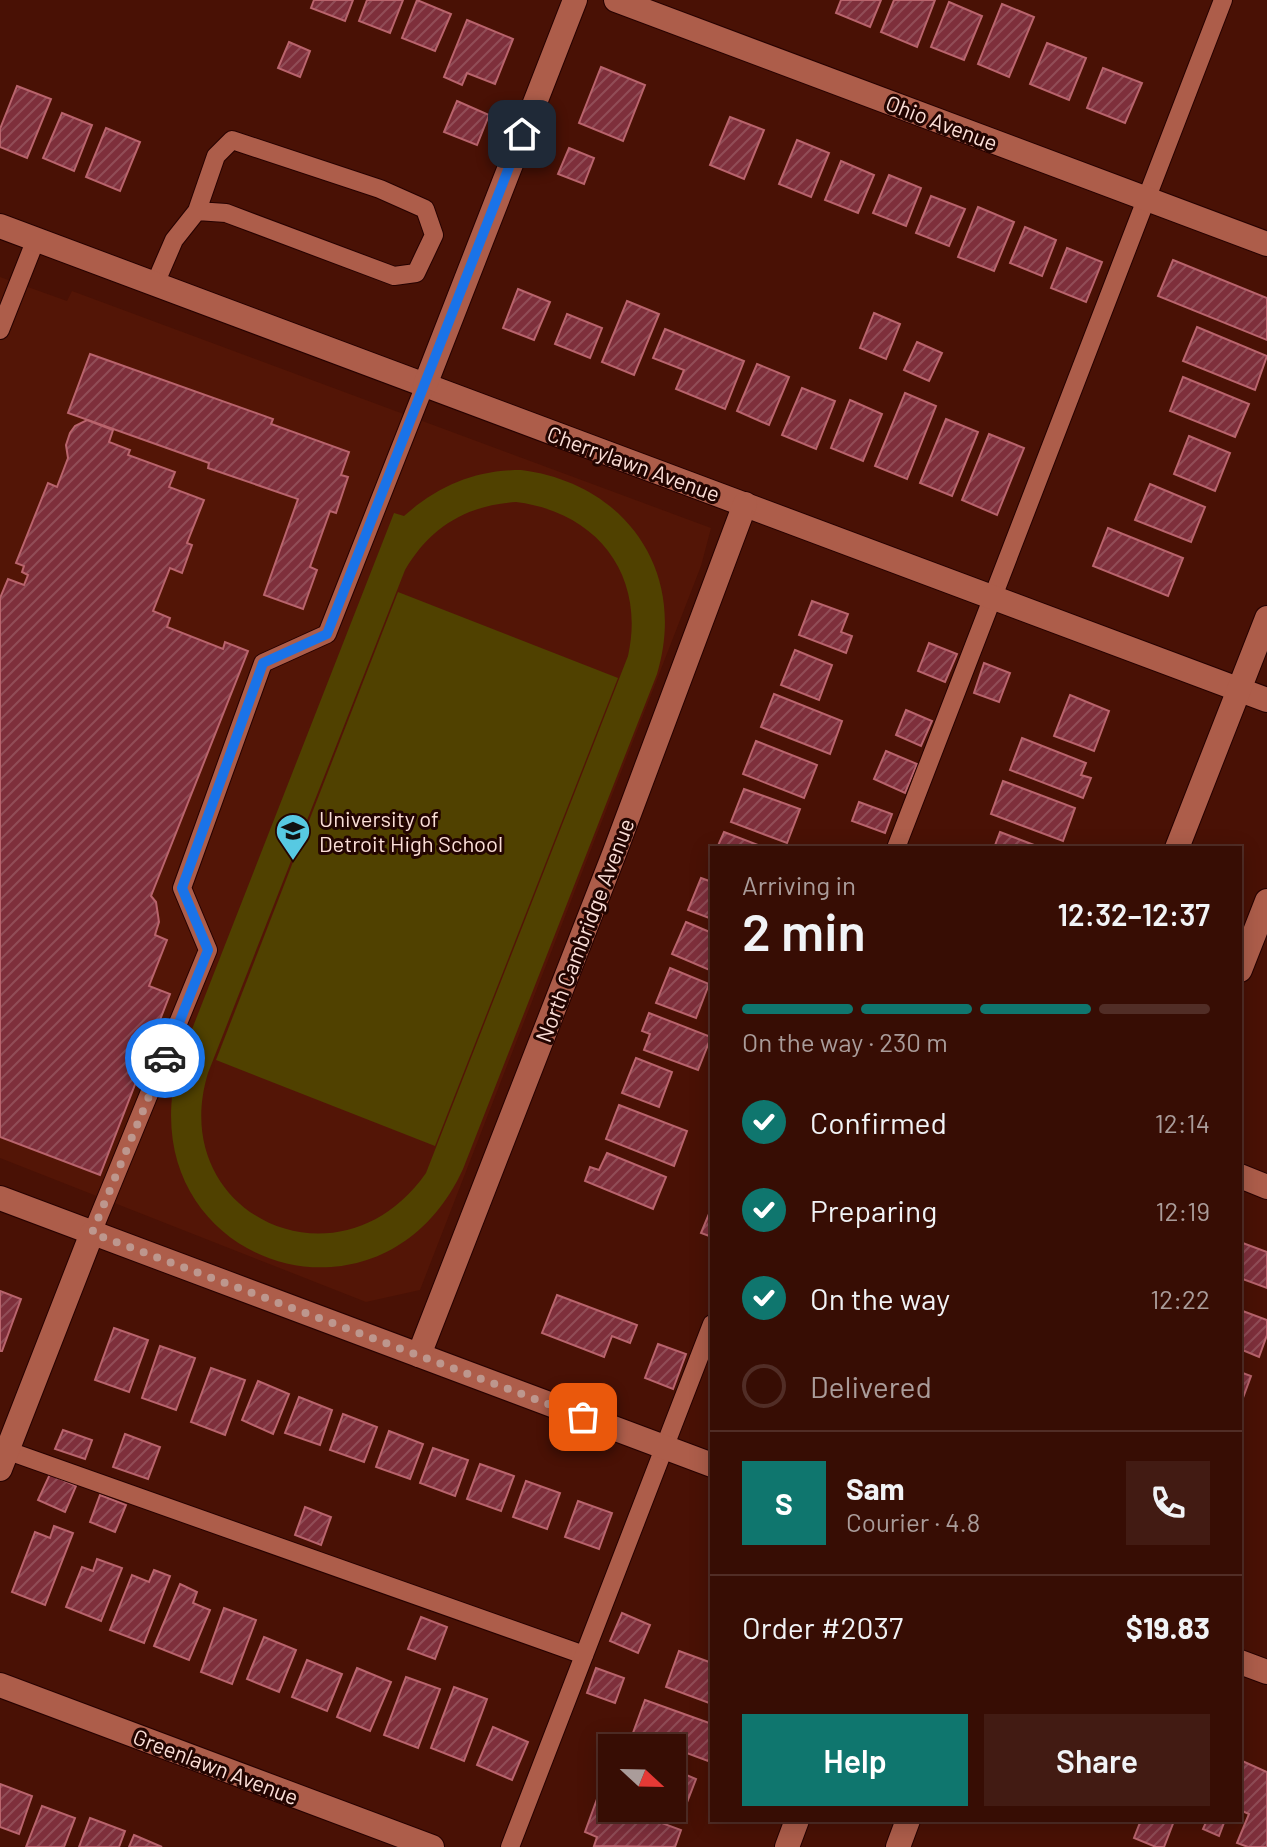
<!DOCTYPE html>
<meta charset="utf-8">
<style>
body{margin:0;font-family:Barlow,sans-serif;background:#421b13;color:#f1f3f6;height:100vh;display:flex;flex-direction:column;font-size:30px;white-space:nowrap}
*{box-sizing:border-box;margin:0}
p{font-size:26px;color:#aa9c9a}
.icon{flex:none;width:44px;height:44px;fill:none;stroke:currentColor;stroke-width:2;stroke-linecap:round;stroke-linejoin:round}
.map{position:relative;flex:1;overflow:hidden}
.details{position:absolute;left:710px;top:846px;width:532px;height:976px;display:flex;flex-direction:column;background:#370d04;border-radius:0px;box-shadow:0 4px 20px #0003,0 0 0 2px #512d26}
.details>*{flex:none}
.needle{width:52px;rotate:112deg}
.controls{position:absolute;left:598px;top:1734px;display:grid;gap:16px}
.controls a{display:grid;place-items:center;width:88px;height:88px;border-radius:0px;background:#370d04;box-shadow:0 4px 20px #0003,0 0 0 2px #512d26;font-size:40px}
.pin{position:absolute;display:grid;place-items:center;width:68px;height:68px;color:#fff;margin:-34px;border-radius:16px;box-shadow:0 4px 12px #0006}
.courier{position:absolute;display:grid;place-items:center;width:80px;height:80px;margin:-40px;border:6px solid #1a73e8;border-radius:50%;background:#fff;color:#222;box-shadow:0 2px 10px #0007}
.head em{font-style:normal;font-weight:600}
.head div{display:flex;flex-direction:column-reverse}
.head{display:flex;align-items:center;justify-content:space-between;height:136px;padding:0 32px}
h1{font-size:52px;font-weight:600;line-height:60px}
.bar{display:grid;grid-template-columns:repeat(4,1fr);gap:12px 8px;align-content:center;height:96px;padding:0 32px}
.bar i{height:10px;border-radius:6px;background:#512d26}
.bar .current{background:#0f766e}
.bar p{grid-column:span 4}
.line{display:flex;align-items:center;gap:20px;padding:0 32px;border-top:2px solid #512d26}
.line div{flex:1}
.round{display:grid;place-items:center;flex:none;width:84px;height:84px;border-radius:0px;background:#421b13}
ol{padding:0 32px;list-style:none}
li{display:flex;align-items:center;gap:24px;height:88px}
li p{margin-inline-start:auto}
li .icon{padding:8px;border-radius:50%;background:#0f766e;color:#fff;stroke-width:4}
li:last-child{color:#aa9c9a}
li i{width:44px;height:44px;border:4px solid #512d26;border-radius:50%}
.button{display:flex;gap:16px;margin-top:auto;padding:16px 32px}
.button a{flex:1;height:92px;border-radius:0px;background:#0f766e;color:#fff;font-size:32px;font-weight:600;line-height:92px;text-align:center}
.button a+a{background:#421b13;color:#f1f3f6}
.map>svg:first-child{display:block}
.built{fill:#531506}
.pitch{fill:#504100;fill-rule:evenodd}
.building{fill:url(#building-hatch);stroke:#b9646d;stroke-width:2}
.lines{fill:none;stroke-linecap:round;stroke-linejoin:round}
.lane-casing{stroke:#260200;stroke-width:20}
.street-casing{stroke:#260200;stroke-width:26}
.secondary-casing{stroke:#260200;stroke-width:26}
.lane{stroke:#ad5d4a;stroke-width:18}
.street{stroke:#ad5d4a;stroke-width:24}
.secondary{stroke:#ad5d4a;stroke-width:24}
.done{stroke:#bd978e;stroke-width:8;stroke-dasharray:0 14.4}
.route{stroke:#1a73e8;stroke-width:10}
.labels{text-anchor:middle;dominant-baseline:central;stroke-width:6;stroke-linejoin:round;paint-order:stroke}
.street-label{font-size:22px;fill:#fbdfd8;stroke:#230501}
.poi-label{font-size:22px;fill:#fbdfd8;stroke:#230501;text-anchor:start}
</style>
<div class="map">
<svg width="1267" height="1847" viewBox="0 0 1267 1847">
<defs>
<pattern id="building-hatch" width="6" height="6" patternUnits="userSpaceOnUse" patternTransform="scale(2)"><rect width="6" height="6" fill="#7e2f3b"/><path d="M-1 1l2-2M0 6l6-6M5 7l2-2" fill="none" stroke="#914d57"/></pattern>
</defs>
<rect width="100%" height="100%" fill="#491105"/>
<!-- built -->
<polygon class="built" points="0,277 67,301 72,291 711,528 701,566 420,1290 366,1302 0,1158"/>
<!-- pitch -->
<g class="pitch">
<path d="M521,470C625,483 688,571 657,674L463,1169C380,1350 126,1261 178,1065L394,513L404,516C438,486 475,470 521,470ZM516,502C597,512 646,575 628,656L426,1173C339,1297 165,1214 208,1073L405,570C430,527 467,505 516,502Z"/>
<polygon points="398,592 618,678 435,1146 216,1060"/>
</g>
<!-- building -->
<g class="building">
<polygon points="314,0 353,0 345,21 311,8"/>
<polygon points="367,0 403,0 390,33 359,21"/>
<polygon points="417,0 451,14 435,51 402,38"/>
<polygon points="841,0 881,0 870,27 836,13"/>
<polygon points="894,0 935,0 917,47 881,32"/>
<polygon points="949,2 982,16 964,60 931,47"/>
<polygon points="1002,4 1034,17 1009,77 978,64"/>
<polygon points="467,20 513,39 495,84 467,73 462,85 444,77"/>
<polygon points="289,42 310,51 300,77 278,68"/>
<polygon points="1047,43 1086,58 1069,100 1030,84"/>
<polygon points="601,67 645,85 623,141 579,123"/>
<polygon points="1103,68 1142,83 1125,123 1087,108"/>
<polygon points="17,86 51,99 27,158 0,147 0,129"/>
<polygon points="457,101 489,115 477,145 444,132"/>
<polygon points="62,113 92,125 74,171 43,158"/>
<polygon points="730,117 764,130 744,179 710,165"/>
<polygon points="106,128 140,142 120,191 86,177"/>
<polygon points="797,140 829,153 811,197 779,184"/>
<polygon points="569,148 594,158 584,184 558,174"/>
<polygon points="841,161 874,175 858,213 825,200"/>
<polygon points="889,175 921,188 906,226 873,213"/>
<polygon points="931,196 965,209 949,246 916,233"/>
<polygon points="978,207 1014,222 994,271 958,257"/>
<polygon points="1025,227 1056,240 1042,276 1010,263"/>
<polygon points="1067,248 1102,262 1086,302 1051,288"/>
<polygon points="1173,260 1267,298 1267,340 1158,296"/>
<polygon points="518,289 550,302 534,340 503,328"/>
<polygon points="627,301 659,314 634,375 602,362"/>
<polygon points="874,313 900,324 886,359 860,348"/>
<polygon points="567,314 602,328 590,358 555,344"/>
<polygon points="1197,327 1267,356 1255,390 1183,361"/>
<polygon points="665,329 744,361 725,409 676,389 684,370 653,358"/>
<polygon points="917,342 942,353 929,381 904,370"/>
<polygon points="90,354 273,419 271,424 349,452 341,475 348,477 336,513 330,511 310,567 317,570 303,609 264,595 298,499 208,468 209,463 68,413"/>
<polygon points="757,364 789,377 769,425 737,411"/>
<polygon points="1183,377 1249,404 1235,437 1170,411"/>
<polygon points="802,388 835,401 816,449 782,435"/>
<polygon points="905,393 936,406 907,479 875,466"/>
<polygon points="850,400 882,414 863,461 831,448"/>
<polygon points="946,419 978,432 952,496 920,483"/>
<polygon points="87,420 113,430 109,442 130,450 128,455 175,472 169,487 204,500 187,543 192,545 182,573 170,568 153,611 170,618 167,627 223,649 225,642 248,651 151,896 156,902 159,922 155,935 167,940 149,986 170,994 100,1175 0,1137 0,598 8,579 24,585 28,575 22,572 24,566 16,563 48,483 57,487 68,458 66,445 70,433 75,426"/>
<polygon points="989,434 1024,448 997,515 962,500"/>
<polygon points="1189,436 1230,453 1215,491 1174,474"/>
<polygon points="1150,484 1205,507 1191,542 1135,520"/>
<polygon points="1108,528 1183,558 1168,596 1093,566"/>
<polygon points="812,601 848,614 841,632 852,636 846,653 799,635"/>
<polygon points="929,643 957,654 945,682 918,671"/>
<polygon points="795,650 832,665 819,700 781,685"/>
<polygon points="984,663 1010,673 999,702 974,693"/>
<polygon points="774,694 842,721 830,754 761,727"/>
<polygon points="1070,695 1109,711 1094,751 1054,736"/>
<polygon points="906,710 932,721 921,746 896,735"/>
<polygon points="1022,738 1086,763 1081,775 1091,778 1083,798 1010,770"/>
<polygon points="756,741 817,765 804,798 743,774"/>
<polygon points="886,751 917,764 905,793 874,779"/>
<polygon points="1003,781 1075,808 1063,841 991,814"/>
<polygon points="744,789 800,809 787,843 731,822"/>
<polygon points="859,802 892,814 885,833 852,821"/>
<polygon points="724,832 766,848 717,848"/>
<polygon points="1000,832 1042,848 994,848"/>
<polygon points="701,878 712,882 712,919 688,910"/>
<polygon points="686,922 712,933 712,971 672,954"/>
<polygon points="670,968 709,984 696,1018 656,1003"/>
<polygon points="649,1013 711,1037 698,1070 644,1050 650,1034 642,1031"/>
<polygon points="636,1058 672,1072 659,1107 622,1093"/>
<polygon points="619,1105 687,1131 674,1166 606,1139"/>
<polygon points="607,1153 666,1177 653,1209 585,1181 590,1167 599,1170"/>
<polygon points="711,1209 712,1209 712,1237 701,1233"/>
<polygon points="1240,1242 1267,1252 1267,1288 1240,1278"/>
<polygon points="0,1291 21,1299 2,1351 0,1351"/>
<polygon points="557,1295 637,1325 630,1343 612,1336 604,1357 542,1333"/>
<polygon points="1240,1310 1267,1320 1267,1335 1259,1357 1240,1349"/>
<polygon points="114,1328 148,1340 129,1392 95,1380"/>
<polygon points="658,1344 686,1354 673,1389 645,1378"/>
<polygon points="160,1346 195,1358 176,1410 142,1398"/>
<polygon points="211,1368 245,1380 225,1435 191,1422"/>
<polygon points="1240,1372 1251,1376 1240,1406"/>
<polygon points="258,1381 289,1394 273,1434 242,1420"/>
<polygon points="299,1397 332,1410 320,1445 285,1433"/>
<polygon points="343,1414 377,1427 364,1462 330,1450"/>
<polygon points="63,1430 92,1440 85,1459 55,1449"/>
<polygon points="389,1431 423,1444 410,1479 376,1467"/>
<polygon points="125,1434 160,1447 148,1479 113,1467"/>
<polygon points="433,1448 468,1460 455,1496 420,1483"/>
<polygon points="480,1464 514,1476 501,1511 467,1499"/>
<polygon points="50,1474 76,1486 65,1512 38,1500"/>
<polygon points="526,1481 560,1493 547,1529 513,1517"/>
<polygon points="100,1495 126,1505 115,1532 90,1522"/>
<polygon points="578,1501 612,1513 599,1549 565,1537"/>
<polygon points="305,1507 331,1517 321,1545 295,1535"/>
<polygon points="54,1526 73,1533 45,1605 12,1592 35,1532 50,1538"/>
<polygon points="97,1559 122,1568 101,1621 66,1607 82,1567 93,1571"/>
<polygon points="154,1570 170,1576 144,1643 110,1630 132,1575 149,1582"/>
<polygon points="180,1584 197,1592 193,1603 210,1610 189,1660 154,1646"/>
<polygon points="224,1608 256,1620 232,1684 201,1672"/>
<polygon points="622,1613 650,1625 638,1653 610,1641"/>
<polygon points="421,1617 447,1627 435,1659 408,1649"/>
<polygon points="264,1637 296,1650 279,1692 247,1679"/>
<polygon points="679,1651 712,1663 712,1704 666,1687"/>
<polygon points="307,1660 342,1674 327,1711 292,1697"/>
<polygon points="357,1668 391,1682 370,1731 337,1717"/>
<polygon points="596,1668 624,1678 615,1703 587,1693"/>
<polygon points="406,1677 440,1689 418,1748 384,1735"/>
<polygon points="454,1687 487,1699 464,1761 431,1748"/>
<polygon points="645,1700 712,1724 712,1750 708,1761 633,1733"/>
<polygon points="493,1727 528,1742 512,1780 477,1765"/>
<polygon points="1240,1760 1267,1772 1267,1847 1248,1847 1237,1843 1249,1814 1240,1810"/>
<polygon points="672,1769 696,1779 681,1818 655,1808 672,1808"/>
<polygon points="0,1784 32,1796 19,1834 0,1827"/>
<polygon points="597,1799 612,1805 612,1808 621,1808 681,1830 675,1847 594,1846 597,1837 585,1832"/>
<polygon points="42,1806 75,1818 64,1847 26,1847"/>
<polygon points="90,1818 125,1831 119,1847 79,1847"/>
<polygon points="1141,1820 1174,1821 1164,1847 1156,1847 1134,1838"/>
<polygon points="1207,1820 1225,1820 1219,1836 1203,1829"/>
<polygon points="134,1835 162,1847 129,1847"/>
</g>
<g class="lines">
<defs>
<g id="lane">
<polyline points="155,284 174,240 197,211 216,156 232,140 380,189 425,209 434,235 416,273 394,276 226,213 197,211"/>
<polyline points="0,330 36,239"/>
<polyline points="896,848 1223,0"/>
<polyline points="92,1233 208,950 182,888 263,663 327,634 425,385"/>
<polyline points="0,1448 584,1655"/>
<polyline points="510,1847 712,1324"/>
</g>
<g id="street">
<polyline points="616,0 1267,244"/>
<polyline points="0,226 1267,700"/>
<polyline points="425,385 575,0"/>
<polyline points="1240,1176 1267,1187"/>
<polyline points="0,1198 712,1465"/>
<polyline points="419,1355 614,854 745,504"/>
<polyline points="0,1469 92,1233"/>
<polyline points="1240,1662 1267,1672"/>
<polyline points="0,1685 432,1847"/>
</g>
<g id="secondary">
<polyline points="1177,848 1267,618"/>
<polyline points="1240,970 1267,901"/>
<polyline points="787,1847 797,1820"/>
<polyline points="898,1847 908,1820"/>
</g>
</defs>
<!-- lane casing -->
<use href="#lane" class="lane-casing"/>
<!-- street casing -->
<use href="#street" class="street-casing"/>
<!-- secondary casing -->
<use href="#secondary" class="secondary-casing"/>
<!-- lane -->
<use href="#lane" class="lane"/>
<!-- street -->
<use href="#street" class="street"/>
<!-- secondary -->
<use href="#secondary" class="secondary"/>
</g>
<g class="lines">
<!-- done -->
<polyline class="done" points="165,1058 92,1233 583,1417"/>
<!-- route -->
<polyline class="route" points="165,1058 208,950 182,888 263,663 327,634 522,134"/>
</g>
<!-- icons -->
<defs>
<symbol id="school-pin" viewBox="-11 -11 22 30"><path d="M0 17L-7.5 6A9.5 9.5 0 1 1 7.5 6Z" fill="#57c9e2" stroke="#230501"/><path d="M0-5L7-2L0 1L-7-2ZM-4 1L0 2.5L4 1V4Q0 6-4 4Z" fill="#111"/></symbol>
</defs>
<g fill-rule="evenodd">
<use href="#school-pin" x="273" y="811" width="40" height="54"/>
</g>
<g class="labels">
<!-- street labels -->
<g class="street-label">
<text transform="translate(942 122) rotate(21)">Ohio Avenue</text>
<text transform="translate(634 463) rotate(20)">Cherrylawn Avenue</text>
<text transform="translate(584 930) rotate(-69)">North Cambridge Avenue</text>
<text transform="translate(216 1766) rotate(21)">Greenlawn Avenue</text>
</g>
<!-- poi labels -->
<g class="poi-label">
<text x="319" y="818">University of<tspan x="319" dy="25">Detroit High School</tspan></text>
</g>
</g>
</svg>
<div class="controls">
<a><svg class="needle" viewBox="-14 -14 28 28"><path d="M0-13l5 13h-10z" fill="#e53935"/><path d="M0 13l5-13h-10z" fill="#aa9c9a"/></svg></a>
</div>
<div class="pin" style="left:583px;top:1417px;background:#ea580c"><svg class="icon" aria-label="bag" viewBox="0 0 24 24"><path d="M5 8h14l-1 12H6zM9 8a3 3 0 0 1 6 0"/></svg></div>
<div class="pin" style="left:522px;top:134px;background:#1f2937"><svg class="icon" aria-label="home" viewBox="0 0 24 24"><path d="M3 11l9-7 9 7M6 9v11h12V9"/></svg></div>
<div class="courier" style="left:165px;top:1058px"><svg class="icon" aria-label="car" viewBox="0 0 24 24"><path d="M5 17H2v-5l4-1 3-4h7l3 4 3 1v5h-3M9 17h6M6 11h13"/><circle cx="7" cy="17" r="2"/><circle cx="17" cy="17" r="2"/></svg></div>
<section class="details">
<div class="head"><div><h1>2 min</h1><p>Arriving in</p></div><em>12:32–12:37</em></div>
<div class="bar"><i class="current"></i><i class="current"></i><i class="current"></i><i></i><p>On the way · 230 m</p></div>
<ol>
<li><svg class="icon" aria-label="check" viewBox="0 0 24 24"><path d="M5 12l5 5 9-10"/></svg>Confirmed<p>12:14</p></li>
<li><svg class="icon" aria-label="check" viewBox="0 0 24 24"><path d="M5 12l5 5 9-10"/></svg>Preparing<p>12:19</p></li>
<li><svg class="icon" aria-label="check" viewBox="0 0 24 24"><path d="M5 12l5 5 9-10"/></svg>On the way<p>12:22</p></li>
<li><i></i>Delivered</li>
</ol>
<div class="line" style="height:144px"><b class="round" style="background:#0f766e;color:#fff">S</b><div><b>Sam</b><p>Courier · 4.8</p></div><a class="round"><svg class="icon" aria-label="phone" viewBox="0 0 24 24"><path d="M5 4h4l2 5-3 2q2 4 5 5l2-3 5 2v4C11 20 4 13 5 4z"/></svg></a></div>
<div class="line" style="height:104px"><div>Order #2037</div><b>$19.83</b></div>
<div class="button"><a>Help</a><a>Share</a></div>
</section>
</div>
